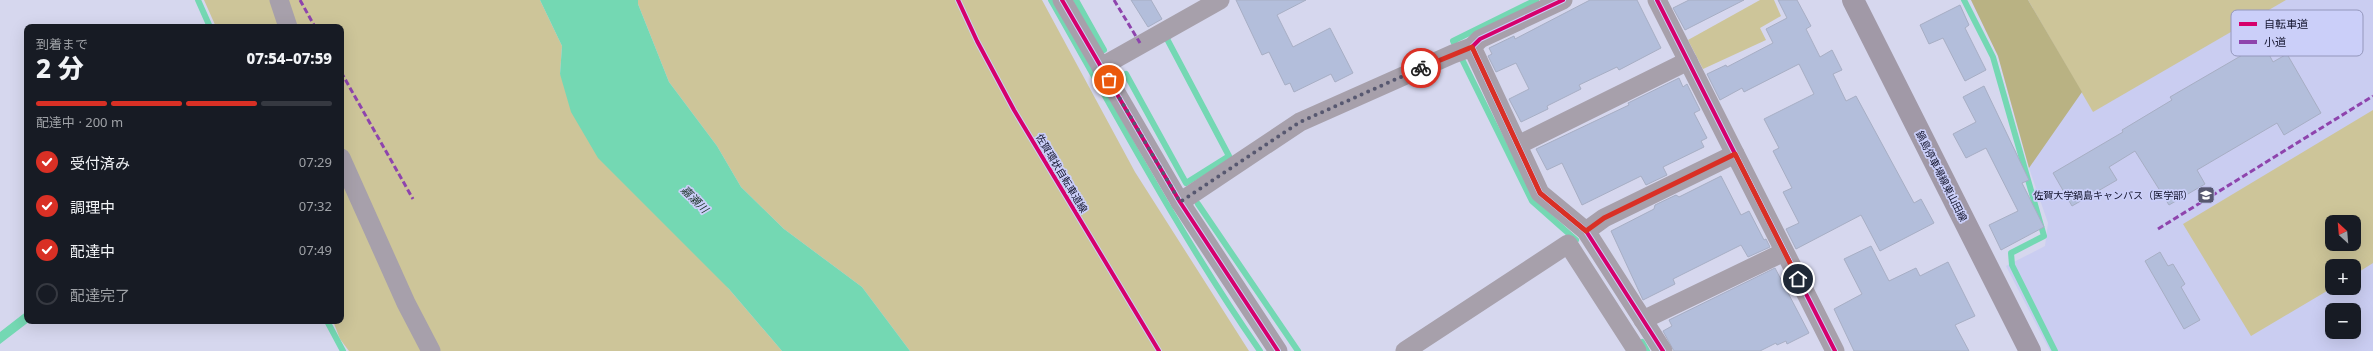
<!DOCTYPE html>
<html lang="ja">
<meta charset="utf-8">
<style>
body{margin:0;font-family:"Noto Sans","Noto Sans JP",sans-serif;background:#242831;color:#f1f3f6;height:100vh;display:flex;flex-direction:column;font-size:15px;white-space:nowrap}
*{box-sizing:border-box;margin:0}
p{font-size:13px;color:#9ea1a6}
.icon{flex:none;width:22px;height:22px;fill:none;stroke:currentColor;stroke-width:2;stroke-linecap:round;stroke-linejoin:round}
.map{position:relative;flex:1;overflow:hidden}
.sheet{position:absolute;left:24px;top:24px;width:320px;height:300px;display:flex;flex-direction:column;background:#171b24;border-radius:8px;box-shadow:0 4px 16px #0002}
.sheet>*{flex:none}
.needle{width:26px;rotate:334deg}
.tools{position:absolute;left:2325px;top:215px;display:grid;gap:8px}
.tools a{display:grid;place-items:center;width:36px;height:36px;border-radius:8px;background:#171b24;box-shadow:0 4px 16px #0002;font-size:20px}
.pin{position:absolute;display:grid;place-items:center;width:34px;height:34px;color:#fff;margin:-17px;border:2px solid #fff;border-radius:50%;box-shadow:0 1px 4px #0007}
.courier{position:absolute;display:grid;place-items:center;width:40px;height:40px;margin:-20px;border:3px solid #d93025;border-radius:50%;background:#fff;color:#222;box-shadow:0 1px 5px #0007}
.headline em{font-style:normal;font-weight:800}
.headline div{display:flex;flex-direction:column-reverse}
.headline{display:flex;align-items:center;justify-content:space-between;height:68px;padding:0 12px}
h1{font-size:26px;font-weight:800;line-height:30px}
.bar{display:grid;grid-template-columns:repeat(4,1fr);gap:6px 4px;align-content:center;height:48px;padding:0 12px}
.bar i{height:5px;border-radius:3px;background:#363941}
.bar .active{background:#d93025}
.bar p{grid-column:span 4}
ol{padding:0 12px;list-style:none}
li{display:flex;align-items:center;gap:12px;height:44px}
li p{margin-inline-start:auto}
li .icon{padding:4px;border-radius:50%;background:#d93025;color:#fff;stroke-width:4}
li:last-child{color:#9ea1a6}
li i{width:22px;height:22px;border:2px solid #363941;border-radius:50%}
.map>svg:first-child{display:block}
.built{fill:#cacdf1;fill-rule:evenodd}
.green{fill:#cdc599;fill-rule:evenodd}
.forest{fill:#b9b283}
.water{fill:#74d8b3}
.lines{fill:none;stroke-linecap:round;stroke-linejoin:round}
.stream{stroke:#74d8b3;stroke-width:6}
.building{fill:#b3bedb;stroke:#a7aec4}
.minor{stroke:#a7a0ab;stroke-width:19}
.major{stroke:#a199a7;stroke-width:22}
.quiet{stroke:#8e44ad;stroke-width:3;stroke-dasharray:6 3;stroke-linecap:butt}
.cycleway-casing{stroke:#cbcff9;stroke-width:6}
.cycleway{stroke:#d6006c;stroke-width:4}
.done{stroke:#575870;stroke-width:4;stroke-dasharray:0 7.2}
.route{stroke:#d93025;stroke-width:5}
.labels{text-anchor:middle;dominant-baseline:central;stroke-width:3.5;stroke-linejoin:round;paint-order:stroke}
.street-label{font-size:10px;fill:#12132c;stroke:#cbcff9}
.poi-label{font-size:10px;fill:#12132c;stroke:#cbcff9;text-anchor:end}
.water-label{font-size:11px;font-style:italic;fill:#192f24;stroke:#cbcff9}
.key{fill:#cbcff9;stroke:#9497bc;stroke-width:1}
.key-label{font-size:11px;fill:#12132c}
</style>
<div class="map">
<svg width="2373" height="351" viewBox="0 0 2373 351">
<rect width="100%" height="100%" fill="#d6d7ee"/>
<!-- built -->
<path class="built" d="M1971,0H2373V351H2050L2006,266L2045,246L2048,223L2029,168L1998,56ZM2332,222H2354V244H2332ZM2332,266H2354V288H2332ZM2332,310H2354V332H2332Z"/>
<!-- green -->
<g class="green">
<polygon points="204,0 540,0 562,46 560,74 729,289 782,351 349,351 340,339 333,321 341,321 341,27 216,27"/>
<polygon points="638,0 1042,0 1135,172 1249,351 910,351 862,287 784,229 741,187 717,146 669,82 638,4"/>
<polygon points="1760,0 1774,0 1781,16 1760,28 1766,40 1703,69 1688,40"/>
<polygon points="2028,0 2286,0 2093,112"/>
<path d="M2373,110V263L2354,275V266H2332V288L2251,336L2183,224ZM2332,222H2354V244H2332Z"/>
</g>
<!-- forest -->
<polygon class="forest" points="1971,0 2028,0 2082,92 2029,168 1998,56"/>
<!-- water -->
<g class="water">
<polygon points="540,0 638,0 638,4 669,82 717,146 741,187 784,229 862,287 910,351 782,351 729,289 598,158 571,112 560,74 562,46"/>
<polygon points="27,311 27,321 30,321 0,344 0,332"/>
</g>
<g class="lines">
<!-- stream -->
<g class="stream">
<polyline points="198,0 210,27"/>
<path d="M1051,0C1118,118 1182,239 1260,351"/>
<polyline points="1076,0 1104,50"/>
<polyline points="1536,0 1453,41 1532,201 1576,240"/>
<polyline points="1964,0 1993,57 2044,236 2011,253 2012,265 2055,351"/>
<polyline points="1126,74 1186,183 1229,156 1166,37 1169,36"/>
<polyline points="1198,204 1298,351"/>
<polyline points="327,321 343,351"/>
<polyline points="1642,342 1647,351"/>
</g>
</g>
<!-- building -->
<g class="building">
<polygon points="1131,0 1151,0 1162,19 1148,27"/>
<polygon points="1236,0 1306,0 1277,15 1293,47 1330,28 1353,73 1335,82 1331,74 1294,92 1290,83 1285,85 1269,52 1262,55"/>
<polygon points="1590,0 1637,0 1661,48 1619,70 1617,67 1579,85 1581,89 1547,106 1548,109 1521,122 1509,99 1529,89 1516,63 1496,72 1488,56 1492,54 1489,48 1514,36 1515,39"/>
<polygon points="1689,0 1744,0 1685,30 1673,8"/>
<polygon points="1778,0 1797,0 1811,26 1806,29 1820,57 1832,50 1842,70 1833,74 1846,101 1856,96 1914,203 1921,199 1934,223 1880,251 1861,215 1796,249 1786,229 1799,223 1783,192 1792,188 1773,151 1779,148 1764,119 1814,94 1799,64 1744,92 1742,88 1720,100 1707,74 1726,65 1727,67 1773,43 1766,29 1787,18"/>
<polygon points="1960,5 1969,25 1965,28 1986,70 1965,81 1943,38 1929,44 1920,25"/>
<polygon points="2263,43 2273,62 2287,54 2321,113 2284,135 2277,123 2197,170 2205,184 2169,205 2135,151 2109,167 2117,180 2072,206 2053,173 2123,132 2122,130 2172,100 2170,97"/>
<polygon points="1679,78 1683,87 1687,84 1700,110 1694,113 1707,138 1701,141 1704,147 1663,167 1667,175 1646,185 1641,176 1582,205 1562,163 1547,170 1536,149 1629,105 1628,103"/>
<polygon points="1984,86 2029,180 2022,183 2044,227 2001,250 1989,225 2018,211 1986,148 1966,158 1953,134 1976,122 1963,97"/>
<polygon points="1721,176 1741,215 1749,211 1764,240 1766,239 1770,247 1748,257 1741,245 1673,279 1675,284 1643,300 1611,231 1654,209 1655,205 1676,195 1679,197"/>
<polygon points="1871,246 1889,281 1916,268 1920,276 1948,262 1975,316 1955,325 1969,351 1854,351 1834,309 1862,294 1844,259"/>
<polygon points="2160,252 2168,266 2173,264 2185,284 2181,287 2200,320 2184,329 2145,261"/>
<polygon points="1775,268 1809,333 1787,344 1786,341 1777,345 1776,343 1760,351 1674,351 1663,331 1672,326 1669,320"/>
</g>
<g class="lines">
<!-- minor -->
<g class="minor">
<polyline points="279,0 288,27"/>
<polyline points="1062,0 1180,202 1278,351"/>
<polyline points="1563,0 1480,39 1472,47 1540,193 1586,231 1663,351"/>
<polyline points="1657,0 1835,351"/>
<polyline points="1101,67 1220,0"/>
<polyline points="1518,145 1688,61"/>
<polyline points="341,158 406,303 431,351"/>
<polyline points="1180,202 1300,122 1453,54 1472,47"/>
<polyline points="1586,231 1604,218 1735,154"/>
<polyline points="1643,320 1784,252"/>
<polyline points="1405,351 1568,244 1637,351"/>
</g>
<!-- major -->
<polyline class="major" points="1853,0 2030,351"/>
<!-- quiet -->
<g class="quiet">
<polyline points="300,0 315,27"/>
<polyline points="1114,0 1140,43"/>
<polyline points="341,72 413,199"/>
<polyline points="2158,229 2373,96"/>
</g>
<defs>
<g id="cycleway">
<polyline points="958,0 977,41 1014,110 1159,351"/>
<polyline points="1062,0 1180,202 1278,351"/>
<polyline points="1563,0 1480,39 1472,47 1540,193 1586,231 1663,351"/>
<polyline points="1657,0 1835,351"/>
</g>
</defs>
<!-- cycleway casing -->
<use href="#cycleway" class="cycleway-casing"/>
<!-- cycleway -->
<use href="#cycleway" class="cycleway"/>
</g>
<g class="lines">
<!-- done -->
<polyline class="done" points="1109,80 1180,202 1300,122 1421,68"/>
<!-- route -->
<polyline class="route" points="1421,68 1472,47 1540,193 1586,231 1604,218 1735,154 1798,279"/>
</g>
<!-- icons -->
<defs>
<symbol id="university-square" viewBox="-11 -11 22 22"><rect x="-9" y="-9" width="18" height="18" rx="4" fill="#575870" stroke="#cbcff9"/><path d="M0-5L7-2L0 1L-7-2ZM-4 1L0 2.5L4 1V4Q0 6-4 4Z" fill="#fff"/></symbol>
</defs>
<g fill-rule="evenodd">
<use href="#university-square" x="2196" y="185" width="20" height="20"/>
</g>
<g class="labels">
<!-- street labels -->
<g class="street-label">
<text transform="translate(1062 173) rotate(59)">佐賀環状自転車道線</text>
<text transform="translate(1942 176) rotate(63)">鍋島停車場線東山田線</text>
</g>
<!-- poi labels -->
<g class="poi-label">
<text x="2193" y="195">佐賀大学鍋島キャンパス（医学部）</text>
</g>
<!-- water labels -->
<g class="water-label">
<text transform="translate(695 199) rotate(45)">嘉瀬川</text>
</g>
</g>
<!-- legend -->
<rect x="2231" y="10" width="132" height="46" rx="6" class="key"/>
<rect x="2239" y="22" width="18" height="4" fill="#d6006c"/>
<rect x="2239" y="40" width="18" height="4" fill="#8e44ad"/>
<g class="key-label">
<text x="2264" y="28">自転車道</text>
<text x="2264" y="46">小道</text>
</g>
</svg>
<div class="tools">
<a><svg class="needle" viewBox="-14 -14 28 28"><path d="M0-13l5 13h-10z" fill="#e53935"/><path d="M0 13l5-13h-10z" fill="#9ea1a6"/></svg></a>
<a>+</a>
<a>−</a>
</div>
<div class="pin" style="left:1109px;top:80px;background:#ea580c"><svg class="icon" aria-label="bag" viewBox="0 0 24 24"><path d="M5 8h14l-1 12H6zM9 8a3 3 0 0 1 6 0"/></svg></div>
<div class="pin" style="left:1798px;top:279px;background:#1f2937"><svg class="icon" aria-label="home" viewBox="0 0 24 24"><path d="M3 11l9-7 9 7M6 9v11h12V9"/></svg></div>
<div class="courier" style="left:1421px;top:68px"><svg class="icon" aria-label="bike" viewBox="0 0 24 24"><circle cx="6" cy="16" r="4"/><circle cx="18" cy="16" r="4"/><path d="M6 16l4-8h5l3 8M10 8l3 8H6M13 5h3"/></svg></div>
<section class="sheet">
<div class="headline"><div><h1>2 分</h1><p>到着まで</p></div><em>07:54–07:59</em></div>
<div class="bar"><i class="active"></i><i class="active"></i><i class="active"></i><i></i><p>配達中 · 200 m</p></div>
<ol>
<li><svg class="icon" aria-label="check" viewBox="0 0 24 24"><path d="M5 12l5 5 9-10"/></svg>受付済み<p>07:29</p></li>
<li><svg class="icon" aria-label="check" viewBox="0 0 24 24"><path d="M5 12l5 5 9-10"/></svg>調理中<p>07:32</p></li>
<li><svg class="icon" aria-label="check" viewBox="0 0 24 24"><path d="M5 12l5 5 9-10"/></svg>配達中<p>07:49</p></li>
<li><i></i>配達完了</li>
</ol>
</section>
</div>
